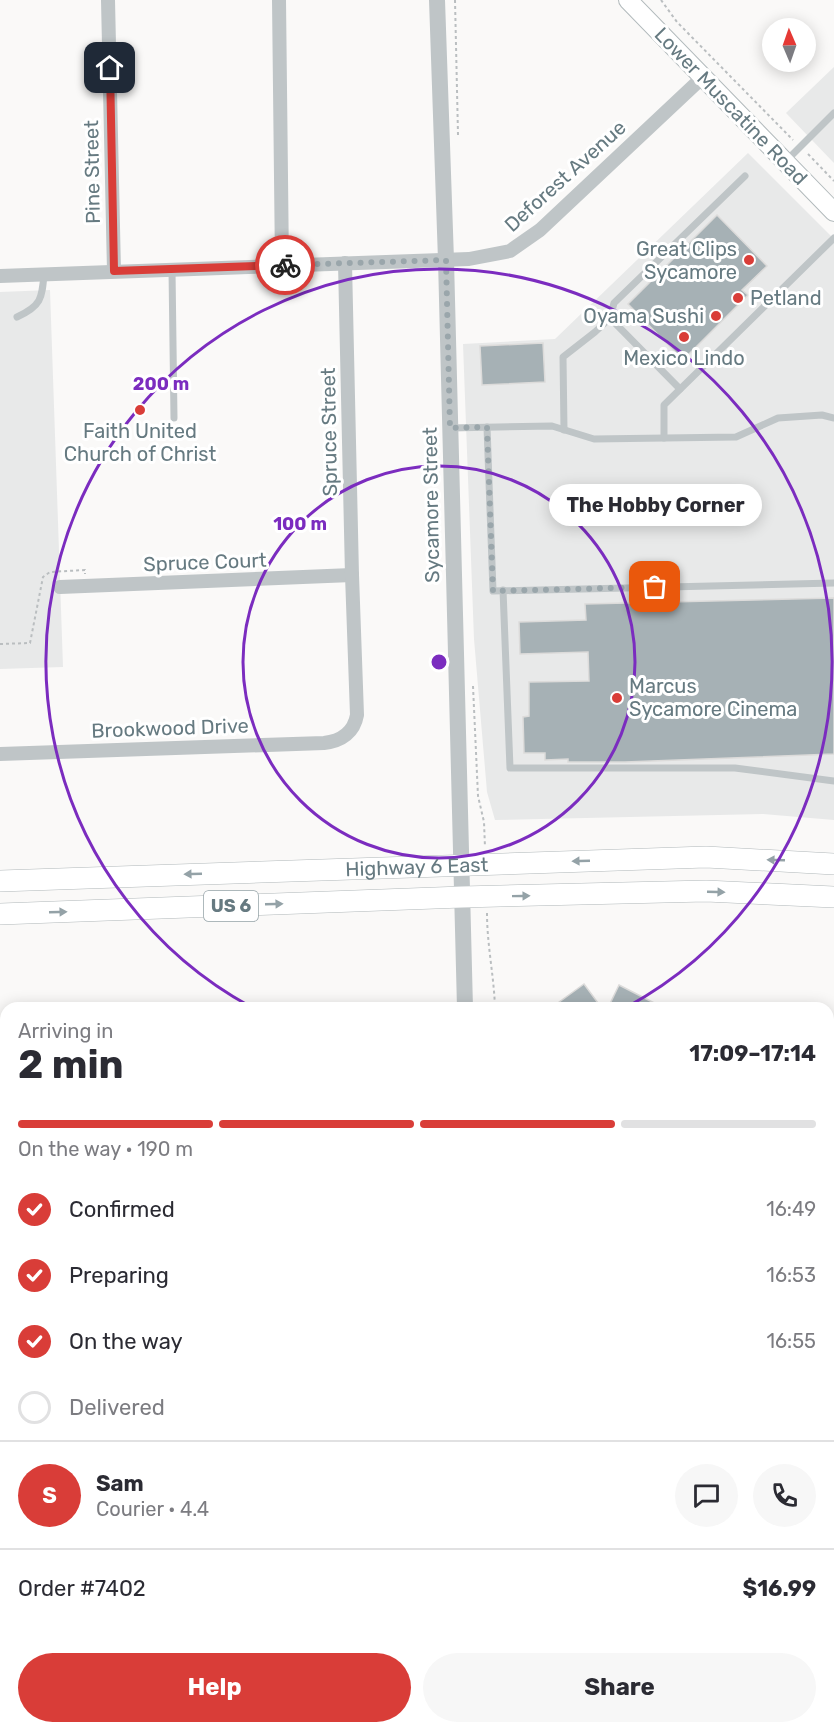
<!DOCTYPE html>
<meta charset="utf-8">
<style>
body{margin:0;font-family:Rubik,sans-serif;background:#f7f7f7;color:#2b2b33;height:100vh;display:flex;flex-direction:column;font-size:22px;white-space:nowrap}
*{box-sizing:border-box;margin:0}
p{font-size:20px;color:#7c7c81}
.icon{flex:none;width:33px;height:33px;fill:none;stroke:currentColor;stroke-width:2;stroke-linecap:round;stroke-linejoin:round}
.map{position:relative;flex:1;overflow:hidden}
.side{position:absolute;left:0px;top:1002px;width:834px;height:732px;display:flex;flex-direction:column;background:#fff;border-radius:18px 18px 0 0;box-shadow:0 3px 15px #0003}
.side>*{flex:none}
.needle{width:39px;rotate:358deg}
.buttons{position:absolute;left:762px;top:18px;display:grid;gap:12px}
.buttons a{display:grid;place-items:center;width:54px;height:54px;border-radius:50%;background:#fff;box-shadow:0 3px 15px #0003;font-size:30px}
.pin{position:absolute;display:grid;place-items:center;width:51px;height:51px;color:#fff;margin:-26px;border-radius:12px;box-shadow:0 3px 9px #0006}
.courier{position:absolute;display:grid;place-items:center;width:60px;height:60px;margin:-30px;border:4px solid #d93d38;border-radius:50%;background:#fff;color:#222;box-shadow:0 2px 8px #0007}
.bubble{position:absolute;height:42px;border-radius:21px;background:#fff;box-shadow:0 3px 15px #0003;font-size:20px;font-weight:700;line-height:42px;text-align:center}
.headline em{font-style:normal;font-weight:700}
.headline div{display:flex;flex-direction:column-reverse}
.headline{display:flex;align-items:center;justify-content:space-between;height:102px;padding:0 18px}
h1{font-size:39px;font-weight:700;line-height:45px}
.bar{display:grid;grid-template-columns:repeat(4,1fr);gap:9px 6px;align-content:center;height:72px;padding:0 18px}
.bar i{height:8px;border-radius:4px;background:#e1e1e2}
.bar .current{background:#d93d38}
.bar p{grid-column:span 4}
.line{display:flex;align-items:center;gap:15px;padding:0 18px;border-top:2px solid #e1e1e2}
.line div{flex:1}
.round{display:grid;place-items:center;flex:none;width:63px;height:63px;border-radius:32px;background:#f7f7f7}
ol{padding:0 18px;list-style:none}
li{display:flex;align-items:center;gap:18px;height:66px}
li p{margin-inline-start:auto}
li .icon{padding:6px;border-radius:50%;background:#d93d38;color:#fff;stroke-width:4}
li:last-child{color:#7c7c81}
li i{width:33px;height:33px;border:3px solid #e1e1e2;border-radius:50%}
.cta{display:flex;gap:12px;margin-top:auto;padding:12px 18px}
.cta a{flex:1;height:69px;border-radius:36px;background:#d93d38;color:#fff;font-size:24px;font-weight:700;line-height:69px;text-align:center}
.cta a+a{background:#f7f7f7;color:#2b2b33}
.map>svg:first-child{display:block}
.built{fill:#e8e9e9}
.building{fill:#a6b1b5;stroke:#dcdbda;stroke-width:1.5}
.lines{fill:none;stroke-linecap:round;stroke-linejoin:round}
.secondary-casing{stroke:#b2babc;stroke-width:20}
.primary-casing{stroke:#b1b8ba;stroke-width:22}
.path{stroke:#babec0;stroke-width:2;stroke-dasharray:3 3;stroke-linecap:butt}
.service{stroke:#bfc5c7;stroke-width:7}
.minor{stroke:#bfc5c7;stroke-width:14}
.tertiary{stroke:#bfc5c7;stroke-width:16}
.secondary{stroke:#fff;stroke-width:18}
.primary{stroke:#fff;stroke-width:21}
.oneway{fill:#94a2a7}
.done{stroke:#9aa6ab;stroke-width:6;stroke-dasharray:0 10.8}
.route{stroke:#d93d38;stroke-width:8}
.ring{fill:none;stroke:#7b2cbf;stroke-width:3}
.poi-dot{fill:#d93d38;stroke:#fff;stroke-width:2}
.labels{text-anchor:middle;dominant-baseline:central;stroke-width:6;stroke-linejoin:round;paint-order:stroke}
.shield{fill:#fff;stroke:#94a2a7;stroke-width:1.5}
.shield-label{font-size:18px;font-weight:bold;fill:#667a81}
.street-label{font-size:20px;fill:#667a81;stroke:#fff}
.poi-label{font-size:20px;fill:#667a81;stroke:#fff;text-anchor:end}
.centre{fill:#7b2cbf;stroke:#fff;stroke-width:3}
.ring-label{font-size:18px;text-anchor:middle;font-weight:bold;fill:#7b2cbf;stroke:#fff;stroke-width:6;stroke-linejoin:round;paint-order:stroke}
</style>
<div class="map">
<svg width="834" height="1734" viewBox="0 0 834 1734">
<rect width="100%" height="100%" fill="#faf9f8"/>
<!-- built -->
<g class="built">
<polygon points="834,67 834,163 786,113"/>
<polygon points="748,153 834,239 834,820 763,814 495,820 487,792 474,639 463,344 555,339"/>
<polygon points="50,290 63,667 0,669 0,292"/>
</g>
<!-- building -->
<g class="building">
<polygon points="717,215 767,266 742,290 748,295 683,360 628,304"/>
<polygon points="543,343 545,382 482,385 480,346"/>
<polygon points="834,598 834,754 625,762 568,762 568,759 545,760 545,753 524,753 523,717 529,716 529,682 589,681 588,652 520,654 519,622 586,620 585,604"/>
<polygon points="584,984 598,1003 590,1008 551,1008"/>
<polygon points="619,985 664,1008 608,1008"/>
</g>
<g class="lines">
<defs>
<polyline id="secondary" points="628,0 834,212"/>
<g id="primary">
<path id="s1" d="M0,881L706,857L834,864"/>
<polyline points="0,914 462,897 706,891 834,897"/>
</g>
</defs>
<!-- secondary casing -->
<use href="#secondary" class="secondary-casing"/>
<!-- primary casing -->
<use href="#primary" class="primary-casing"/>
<!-- path -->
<g class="path">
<polyline points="455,0 458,135"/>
<polyline points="661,0 677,22 793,140"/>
<polyline points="808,154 834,181"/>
<polyline points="0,644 30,643 43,577 50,572 85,570 85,574"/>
<polyline points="473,686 478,796 484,822 485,847"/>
<path d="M487,913C487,945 494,976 495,1008"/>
<polyline points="504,1728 504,1734"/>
</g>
<!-- service -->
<g class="service">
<polyline points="786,161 834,113"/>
<polyline points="172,270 174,418"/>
<path d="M17,317C41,306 42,299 44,274"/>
<polyline points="610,318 614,303 745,176"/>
<polyline points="487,427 493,591 834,583"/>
<polyline points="450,428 552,426 594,439 736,437 778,418 822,415 834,418"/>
<polyline points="564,430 563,357 595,332 610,318 680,389"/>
<polyline points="664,438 664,405 834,238"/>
<polyline points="503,590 510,768 735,768 834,781"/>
</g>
<!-- minor -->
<g class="minor">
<polyline points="108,0 114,271"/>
<polyline points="279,0 282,265"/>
<polyline points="0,276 469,259 510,251 540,230 704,76"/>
<polyline points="60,587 352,575"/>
<path d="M0,754L324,743C342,741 354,732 357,715L352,575L345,263"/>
<polyline points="0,1063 6,1063"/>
<polyline points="828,1227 834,1224"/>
<polyline points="0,1258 6,1258"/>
<polyline points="828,1416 834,1416"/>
<polyline points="0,1445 6,1445"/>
<polyline points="828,1585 834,1585"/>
<polyline points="156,1728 156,1734"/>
</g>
<!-- tertiary -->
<g class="tertiary">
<polyline points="437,0 446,260 465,1008"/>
<polyline points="483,1728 484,1734"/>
</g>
<!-- secondary -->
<use href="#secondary" class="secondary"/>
<!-- primary -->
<use href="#primary" class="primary"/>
</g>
<!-- one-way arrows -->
<defs><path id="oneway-solid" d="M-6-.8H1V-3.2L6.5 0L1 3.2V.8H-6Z" transform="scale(1.5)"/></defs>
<g class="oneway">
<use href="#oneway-solid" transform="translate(776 860) rotate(-178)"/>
<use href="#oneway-solid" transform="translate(581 861) rotate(178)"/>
<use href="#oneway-solid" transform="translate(193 874) rotate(178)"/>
<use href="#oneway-solid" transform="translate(716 892) rotate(2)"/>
<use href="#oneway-solid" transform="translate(521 896) rotate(-1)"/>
<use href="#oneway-solid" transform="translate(274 904) rotate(-2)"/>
<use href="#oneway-solid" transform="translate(58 912) rotate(-2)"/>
</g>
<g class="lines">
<!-- done -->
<polyline class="done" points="285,265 446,260 450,428 487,427 493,591 655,587"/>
<!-- route -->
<polyline class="route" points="110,68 114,271 285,265"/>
</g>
<!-- distance rings -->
<g class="ring">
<circle cx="439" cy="662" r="196"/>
<path d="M251 1007A393 393 0 1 1 627 1007"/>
</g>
<!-- markers -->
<g class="poi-dot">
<circle cx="749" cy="260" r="6"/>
<circle cx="738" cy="298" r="6"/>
<circle cx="716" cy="316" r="6"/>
<circle cx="684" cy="337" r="6"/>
<circle cx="140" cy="410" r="6"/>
<circle cx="617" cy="698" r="6"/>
</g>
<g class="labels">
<!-- shield labels -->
<rect class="shield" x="204" y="891" width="54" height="30" rx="4.5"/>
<g class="shield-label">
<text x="231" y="906">US 6</text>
</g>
<!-- street labels -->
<g class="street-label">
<text transform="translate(731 106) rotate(46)">Lower Muscatine Road</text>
<text transform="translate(92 172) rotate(-91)">Pine Street</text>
<text transform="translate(565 176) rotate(-42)">Deforest Avenue</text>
<text transform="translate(329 432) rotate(-91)">Spruce Street</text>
<text transform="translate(431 505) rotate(-91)">Sycamore Street</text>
<text transform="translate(205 562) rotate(-2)">Spruce Court</text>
<text transform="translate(170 728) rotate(-2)">Brookwood Drive</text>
<text stroke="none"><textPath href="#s1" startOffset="417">Highway 6 East</textPath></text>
</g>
<!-- poi labels -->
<g class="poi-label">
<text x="737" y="249">Great Clips<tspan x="737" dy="23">Sycamore</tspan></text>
<text x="750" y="298" text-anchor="start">Petland</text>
<text x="704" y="316">Oyama Sushi</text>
<text x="684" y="358" text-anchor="middle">Mexico Lindo</text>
<text x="140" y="431" text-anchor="middle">Faith United<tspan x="140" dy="23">Church of Christ</tspan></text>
<text x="629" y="686" text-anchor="start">Marcus<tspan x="629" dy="23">Sycamore Cinema</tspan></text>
</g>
</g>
<circle cx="439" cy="662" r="9" class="centre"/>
<g class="ring-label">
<text x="161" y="390">200 m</text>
<text x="300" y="530">100 m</text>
</g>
</svg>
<div class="buttons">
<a><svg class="needle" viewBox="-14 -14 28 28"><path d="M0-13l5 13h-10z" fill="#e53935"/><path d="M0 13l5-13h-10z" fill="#7c7c81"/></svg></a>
</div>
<div class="pin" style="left:655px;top:587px;background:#ea580c"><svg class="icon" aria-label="bag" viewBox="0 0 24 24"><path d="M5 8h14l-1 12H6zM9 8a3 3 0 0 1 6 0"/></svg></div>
<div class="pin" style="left:110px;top:68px;background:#1f2937"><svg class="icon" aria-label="home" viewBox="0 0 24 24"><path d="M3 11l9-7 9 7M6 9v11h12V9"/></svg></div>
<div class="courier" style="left:285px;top:265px"><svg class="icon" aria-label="bike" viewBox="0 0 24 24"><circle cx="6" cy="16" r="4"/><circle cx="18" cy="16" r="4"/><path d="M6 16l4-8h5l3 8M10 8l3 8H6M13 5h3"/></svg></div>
<div class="bubble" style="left:549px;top:484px;width:213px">The Hobby Corner</div>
<section class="side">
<div class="headline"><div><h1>2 min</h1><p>Arriving in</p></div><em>17:09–17:14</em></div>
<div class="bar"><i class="current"></i><i class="current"></i><i class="current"></i><i></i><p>On the way · 190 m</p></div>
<ol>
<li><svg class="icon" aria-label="check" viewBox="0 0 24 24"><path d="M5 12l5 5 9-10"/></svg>Confirmed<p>16:49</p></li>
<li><svg class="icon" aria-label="check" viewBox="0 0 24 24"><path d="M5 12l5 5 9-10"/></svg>Preparing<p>16:53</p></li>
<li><svg class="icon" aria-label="check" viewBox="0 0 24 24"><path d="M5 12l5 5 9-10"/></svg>On the way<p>16:55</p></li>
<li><i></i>Delivered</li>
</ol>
<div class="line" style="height:108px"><b class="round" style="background:#d93d38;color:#fff">S</b><div><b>Sam</b><p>Courier · 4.4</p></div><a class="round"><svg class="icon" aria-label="chat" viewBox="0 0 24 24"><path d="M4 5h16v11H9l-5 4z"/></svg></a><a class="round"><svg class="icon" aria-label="phone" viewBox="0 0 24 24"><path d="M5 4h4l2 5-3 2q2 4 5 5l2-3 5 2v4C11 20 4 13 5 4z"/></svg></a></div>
<div class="line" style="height:78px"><div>Order #7402</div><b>$16.99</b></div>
<div class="cta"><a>Help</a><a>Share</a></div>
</section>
</div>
